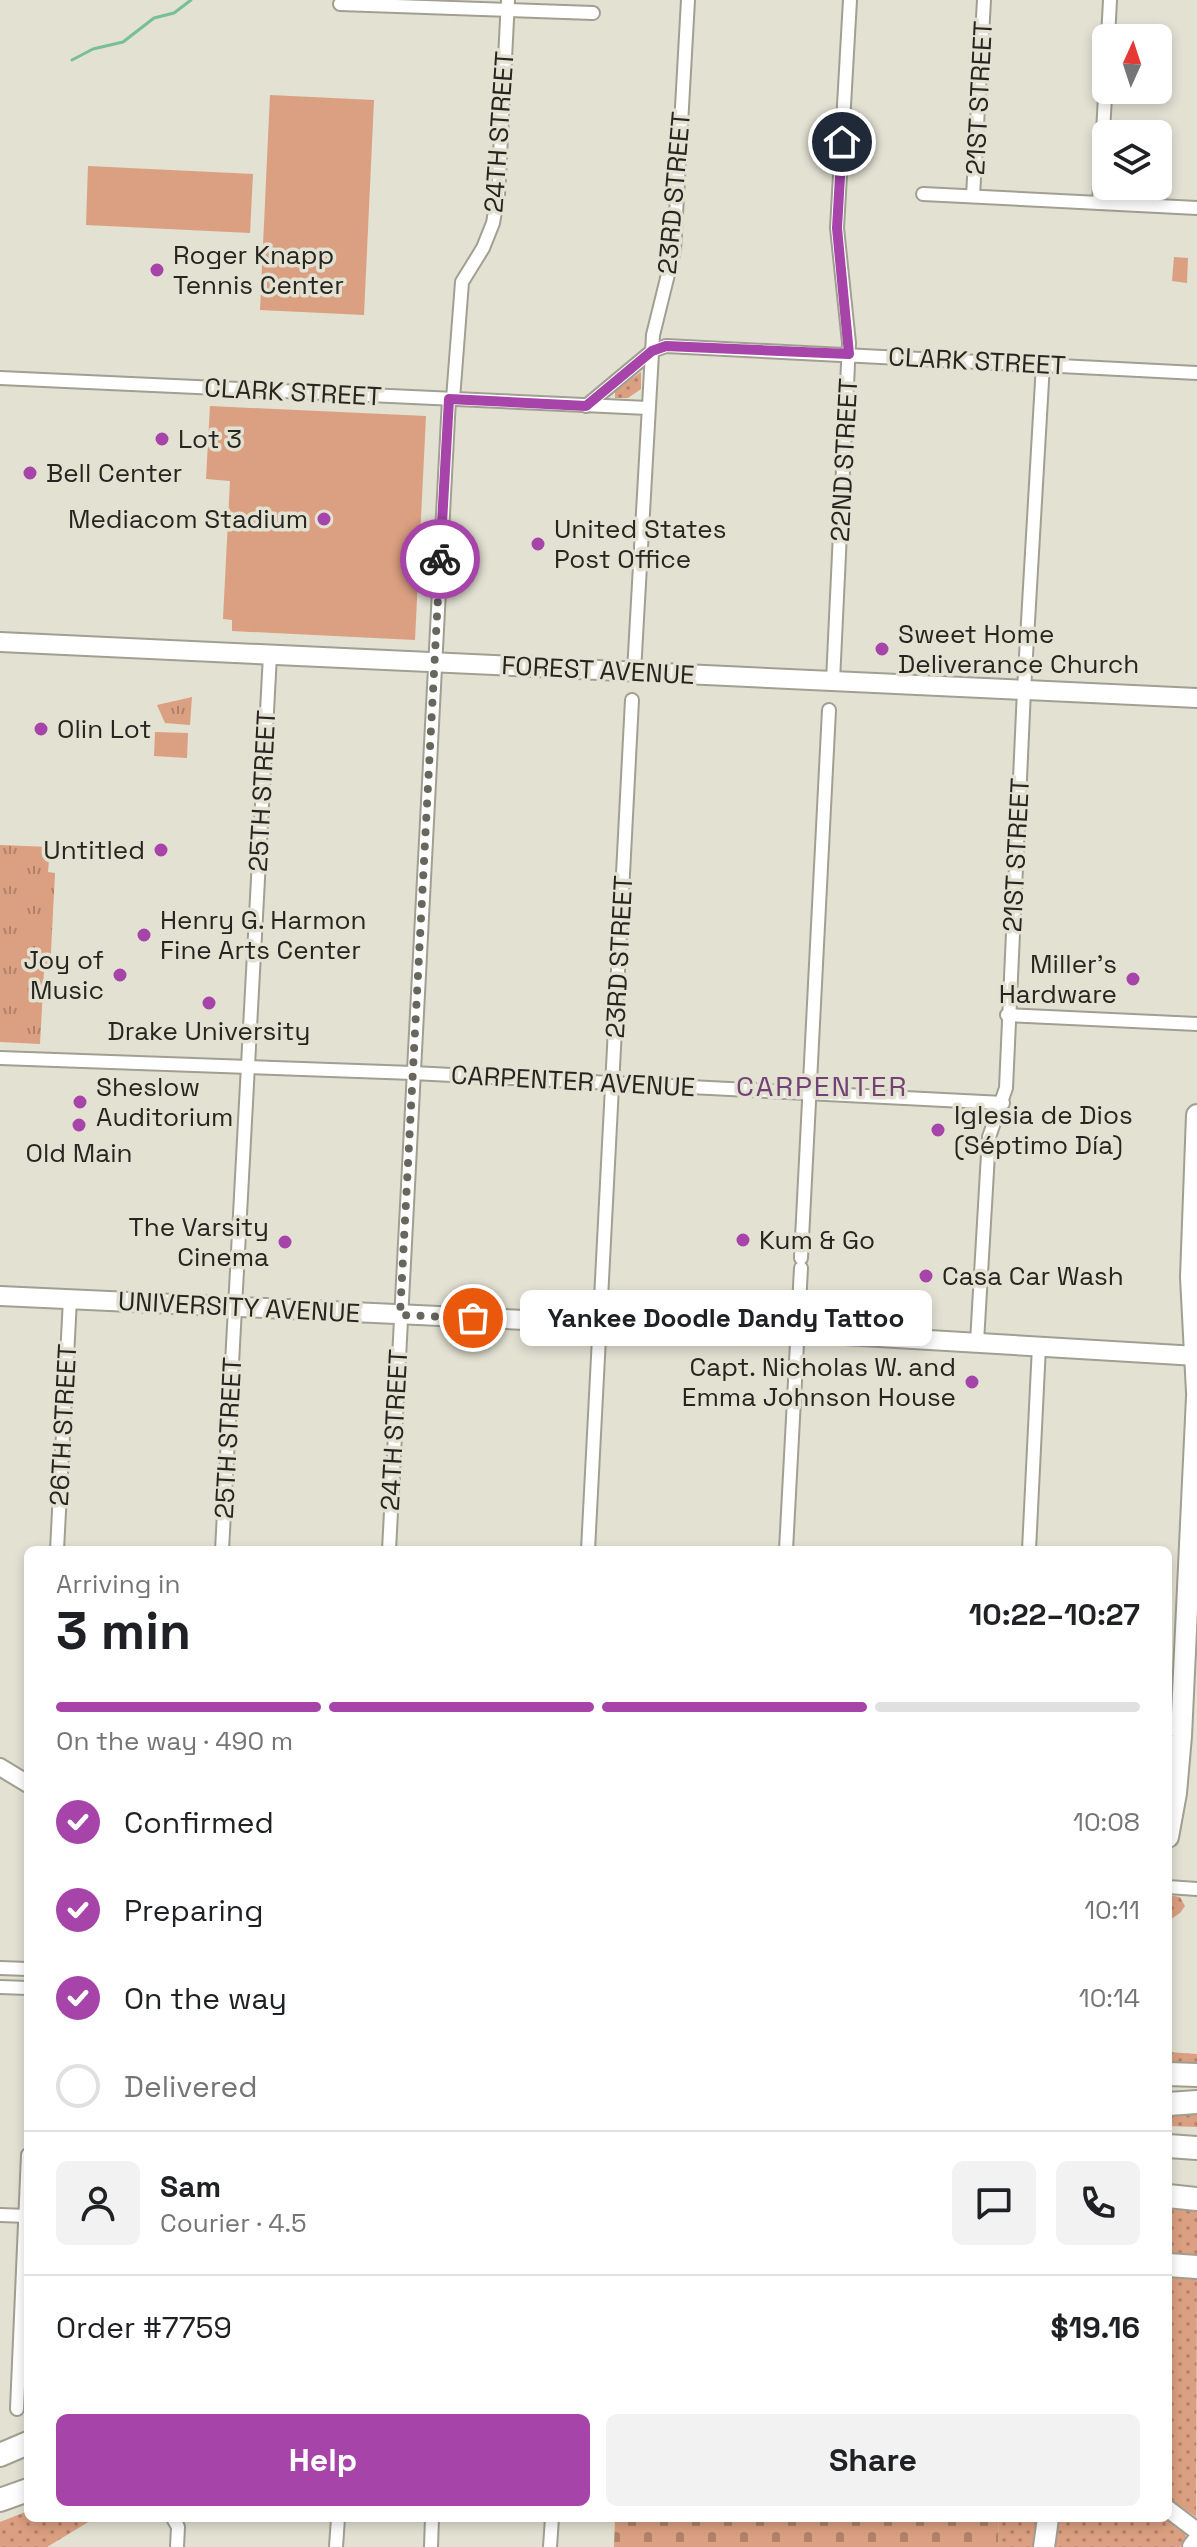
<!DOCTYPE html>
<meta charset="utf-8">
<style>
body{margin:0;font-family:"Space Grotesk",sans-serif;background:#f2f2f2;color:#202124;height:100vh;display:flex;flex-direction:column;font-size:30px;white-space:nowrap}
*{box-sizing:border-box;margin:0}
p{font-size:26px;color:#757577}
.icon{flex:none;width:44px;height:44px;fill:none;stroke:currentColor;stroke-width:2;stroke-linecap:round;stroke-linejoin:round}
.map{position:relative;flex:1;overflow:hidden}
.side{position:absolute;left:24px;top:1546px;width:1148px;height:976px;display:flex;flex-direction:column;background:#fff;border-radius:12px;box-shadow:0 4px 12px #0003}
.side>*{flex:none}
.needle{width:52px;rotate:3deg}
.buttons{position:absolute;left:1092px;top:24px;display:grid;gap:16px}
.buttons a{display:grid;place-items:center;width:80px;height:80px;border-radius:12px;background:#fff;box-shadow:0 4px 12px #0003;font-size:40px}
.pin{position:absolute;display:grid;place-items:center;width:68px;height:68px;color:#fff;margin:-34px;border:4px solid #fff;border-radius:50%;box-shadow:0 2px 8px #0007}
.courier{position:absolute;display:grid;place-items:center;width:80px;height:80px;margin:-40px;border:6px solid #a644aa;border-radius:50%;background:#fff;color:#222;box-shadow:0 2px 10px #0007}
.bubble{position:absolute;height:56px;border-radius:12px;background:#fff;box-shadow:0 4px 12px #0003;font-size:26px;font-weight:700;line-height:56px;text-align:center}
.headline em{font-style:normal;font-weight:700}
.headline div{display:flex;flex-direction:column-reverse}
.headline{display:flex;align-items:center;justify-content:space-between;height:136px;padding:0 32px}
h1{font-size:52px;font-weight:700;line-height:60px}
.bar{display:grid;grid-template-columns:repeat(4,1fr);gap:12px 8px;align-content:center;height:96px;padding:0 32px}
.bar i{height:10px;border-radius:6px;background:#e0e0e0}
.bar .on{background:#a644aa}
.bar p{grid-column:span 4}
.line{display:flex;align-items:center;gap:20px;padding:0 32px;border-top:2px solid #e0e0e0}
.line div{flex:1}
.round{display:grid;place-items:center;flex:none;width:84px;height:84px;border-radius:12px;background:#f2f2f2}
ol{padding:0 32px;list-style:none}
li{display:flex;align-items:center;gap:24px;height:88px}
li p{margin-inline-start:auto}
li .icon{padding:8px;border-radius:50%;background:#a644aa;color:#fff;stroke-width:4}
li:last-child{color:#757577}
li i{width:44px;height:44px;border:4px solid #e0e0e0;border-radius:50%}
.button{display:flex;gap:16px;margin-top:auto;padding:16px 32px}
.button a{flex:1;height:92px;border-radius:12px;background:#a644aa;color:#fff;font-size:32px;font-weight:700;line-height:92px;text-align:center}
.button a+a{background:#f2f2f2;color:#202124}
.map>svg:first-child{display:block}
.grass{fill:url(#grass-dots)}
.cemetery{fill:url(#cemetery-stones)}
.park{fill:url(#park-tufts)}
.pitch{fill:#db9f81}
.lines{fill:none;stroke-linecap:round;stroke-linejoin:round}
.stream{stroke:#77bf94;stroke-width:3}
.minor-casing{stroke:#a19f91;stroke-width:16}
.tertiary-casing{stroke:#a19f91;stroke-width:20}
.secondary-casing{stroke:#a19f91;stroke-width:22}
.primary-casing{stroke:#a19f91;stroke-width:24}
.motorway-casing{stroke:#a19f91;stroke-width:26}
.minor{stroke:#fff;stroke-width:12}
.tertiary{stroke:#fff;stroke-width:16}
.secondary{stroke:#fff;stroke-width:18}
.primary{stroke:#fff;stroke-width:20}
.motorway{stroke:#fff;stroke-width:22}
.done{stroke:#68675e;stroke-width:8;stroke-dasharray:0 14.4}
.route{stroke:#a644aa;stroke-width:10}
.poi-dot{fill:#a644aa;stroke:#e2e1d2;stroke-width:3}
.labels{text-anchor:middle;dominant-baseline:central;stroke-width:7;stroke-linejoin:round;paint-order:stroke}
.street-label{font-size:26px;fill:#262520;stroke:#e2e1d2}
.poi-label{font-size:26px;fill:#262520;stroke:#e2e1d2;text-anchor:start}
.neighbourhood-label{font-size:28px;letter-spacing:2px;fill:#734275;stroke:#e2e1d2}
</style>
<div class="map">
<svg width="1197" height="2547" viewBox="0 0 1197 2547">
<defs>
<pattern id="grass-dots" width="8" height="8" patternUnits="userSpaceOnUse" patternTransform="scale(2)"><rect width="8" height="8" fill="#db9f81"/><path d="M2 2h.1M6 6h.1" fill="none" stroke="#b18169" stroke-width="1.8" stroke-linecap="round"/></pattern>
<pattern id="cemetery-stones" width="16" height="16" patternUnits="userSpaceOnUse" patternTransform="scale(2)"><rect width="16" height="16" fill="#db9f81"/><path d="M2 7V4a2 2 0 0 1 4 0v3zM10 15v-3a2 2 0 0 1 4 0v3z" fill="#b18169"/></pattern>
<pattern id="park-tufts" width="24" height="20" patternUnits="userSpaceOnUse" patternTransform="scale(2)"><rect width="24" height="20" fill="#db9f81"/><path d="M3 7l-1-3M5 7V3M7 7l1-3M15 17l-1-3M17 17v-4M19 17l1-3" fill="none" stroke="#b18169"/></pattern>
</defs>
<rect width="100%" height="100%" fill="#e2e1d2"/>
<!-- grass -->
<g class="grass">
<polygon points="641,372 641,389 628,398 615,398 615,390"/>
<polygon points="1168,1895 1180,1897 1185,1906 1180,1913 1168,1921"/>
<polygon points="1168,2052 1197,2054 1197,2067 1168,2065"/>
<polygon points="1197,2111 1197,2127 1168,2126 1168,2113"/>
<polygon points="1168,2205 1197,2207 1197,2259 1168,2257"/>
<polygon points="1168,2272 1197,2273 1196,2517 1168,2498"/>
<polygon points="28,2511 28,2518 95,2518 47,2547 0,2547 0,2522"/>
<polygon points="999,2518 1038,2518 1033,2547 998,2547"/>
<polygon points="1059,2518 1165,2518 1185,2533 1186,2538 1180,2547 1054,2547"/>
</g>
<!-- cemetery -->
<polygon class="cemetery" points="615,2518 999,2518 998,2547 614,2547"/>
<!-- park -->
<g class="park">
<polygon points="192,697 190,725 165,723 157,705"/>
<polygon points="0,845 50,847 48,872 55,873 50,971 44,971 40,1044 0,1042"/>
</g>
<!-- pitch -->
<g class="pitch">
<polygon points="270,95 374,100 364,315 260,310"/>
<polygon points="88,166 253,174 250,233 86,225"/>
<polygon points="1174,257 1188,258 1187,283 1172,281"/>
<polygon points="210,406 426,416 415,640 232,631 232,620 223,619 230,481 206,479"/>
<polygon points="155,732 188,733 187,758 154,756"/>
</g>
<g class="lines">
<!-- stream -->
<polyline class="stream" points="72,60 93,49 123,42 154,18 174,13 191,0"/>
<defs>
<g id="minor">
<polyline points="340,4 593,13"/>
<polyline points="1108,38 1110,0"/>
<polyline points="923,194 1197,208"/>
<polyline points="973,196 984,0"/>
<polyline points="1099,203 1106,79"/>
<polyline points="0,378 648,408"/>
<polyline points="453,399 462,282 483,248 493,223 498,195 508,0"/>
<polyline points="586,406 652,351 666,346 1197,373"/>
<polyline points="634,672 653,335 674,250 688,0"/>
<polyline points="833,681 849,343 837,228 850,0"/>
<polyline points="1007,1015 1197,1024"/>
<polyline points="0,1058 413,1073 1003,1103"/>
<polyline points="801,1258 829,710"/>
<polyline points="977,1342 989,1137 1006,1088 1024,690 1043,364"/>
<polyline points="57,1550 70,1299"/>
<polyline points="222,1550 270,655"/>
<polyline points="389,1550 449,399"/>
<polyline points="588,1550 632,700"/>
<polyline points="786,1550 801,1268"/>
<polyline points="1029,1550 1039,1346"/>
<polyline points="1168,1887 1197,1889"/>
<polyline points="0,1968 28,1969"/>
<polyline points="0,1987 28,1988"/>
<polyline points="0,2215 28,2216"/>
<polyline points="17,2409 28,2155"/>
<polyline points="173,2518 178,2527 177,2547"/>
<polyline points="336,2547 338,2518"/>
<polyline points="431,2547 432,2518"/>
<polyline points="550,2547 552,2518"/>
</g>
<g id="tertiary">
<polyline points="0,1767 28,1784"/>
<polyline points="1168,2509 1197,2531"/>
</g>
<g id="secondary">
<polyline points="0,642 1197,698"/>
<polyline points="0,1296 811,1333 1197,1356"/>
</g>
<g id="primary">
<polyline points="1197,1115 1191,1277 1197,1392"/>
<polyline points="1168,1837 1176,1793 1181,1736 1197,1397"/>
<polyline points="1044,2547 1048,2518"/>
<polyline points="1193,2547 1197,2542"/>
</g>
<g id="motorway">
<polyline points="1168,2074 1197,2075"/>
<polyline points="1168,2104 1197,2102"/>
<polyline points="1168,2146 1197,2148"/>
<polyline points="1168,2196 1197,2199"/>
<polyline points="1168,2265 1197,2267"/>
<polyline points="0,2455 28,2443"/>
<polyline points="0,2500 28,2490"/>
</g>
</defs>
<!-- minor casing -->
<use href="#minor" class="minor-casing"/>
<!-- tertiary casing -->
<use href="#tertiary" class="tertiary-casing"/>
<!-- secondary casing -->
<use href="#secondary" class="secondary-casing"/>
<!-- primary casing -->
<use href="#primary" class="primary-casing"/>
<!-- motorway casing -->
<use href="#motorway" class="motorway-casing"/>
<!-- minor -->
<use href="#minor" class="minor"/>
<!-- tertiary -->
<use href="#tertiary" class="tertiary"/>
<!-- secondary -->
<use href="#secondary" class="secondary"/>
<!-- primary -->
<use href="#primary" class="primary"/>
<!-- motorway -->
<use href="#motorway" class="motorway"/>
</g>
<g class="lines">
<!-- done -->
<polyline class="done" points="440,559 400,1315 473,1318"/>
<!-- route -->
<polyline class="route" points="440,559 449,399 586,406 652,351 666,346 849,354 837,228 842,142"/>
</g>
<!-- markers -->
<g class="poi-dot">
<circle cx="157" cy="270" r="8"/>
<circle cx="162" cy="439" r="8"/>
<circle cx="30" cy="473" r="8"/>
<circle cx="324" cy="519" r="8"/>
<circle cx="538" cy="544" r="8"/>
<circle cx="882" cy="649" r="8"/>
<circle cx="41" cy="729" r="8"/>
<circle cx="161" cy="850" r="8"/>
<circle cx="144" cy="935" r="8"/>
<circle cx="120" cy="975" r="8"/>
<circle cx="1133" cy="979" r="8"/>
<circle cx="209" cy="1003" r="8"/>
<circle cx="80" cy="1102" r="8"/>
<circle cx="79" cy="1125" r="8"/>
<circle cx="938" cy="1130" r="8"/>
<circle cx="743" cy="1240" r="8"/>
<circle cx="285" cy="1242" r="8"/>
<circle cx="926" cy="1276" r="8"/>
<circle cx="972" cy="1382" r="8"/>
</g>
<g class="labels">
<!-- street labels -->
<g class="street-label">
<text transform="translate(979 98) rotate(-87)">21ST STREET</text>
<text transform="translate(499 132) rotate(-86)">24TH STREET</text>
<text transform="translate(674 193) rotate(-85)">23RD STREET</text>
<text transform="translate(977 361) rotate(3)">CLARK STREET</text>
<text transform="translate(293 392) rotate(3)">CLARK STREET</text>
<text transform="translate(844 460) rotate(-87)">22ND STREET</text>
<text transform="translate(598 670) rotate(3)">FOREST AVENUE</text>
<text transform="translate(262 791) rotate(-87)">25TH STREET</text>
<text transform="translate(1016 855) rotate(-87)">21ST STREET</text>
<text transform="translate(619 957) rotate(-87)">23RD STREET</text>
<text transform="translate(573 1081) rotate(3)">CARPENTER AVENUE</text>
<text transform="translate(239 1307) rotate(3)">UNIVERSITY AVENUE</text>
<text transform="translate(63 1425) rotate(-87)">26TH STREET</text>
<text transform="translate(394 1430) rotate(-87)">24TH STREET</text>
<text transform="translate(228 1438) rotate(-87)">25TH STREET</text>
</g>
<!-- poi labels -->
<g class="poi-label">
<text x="173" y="255">Roger Knapp<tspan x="173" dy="30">Tennis Center</tspan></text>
<text x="178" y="439">Lot 3</text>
<text x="46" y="473">Bell Center</text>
<text x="308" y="519" text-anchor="end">Mediacom Stadium</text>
<text x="554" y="529">United States<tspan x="554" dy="30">Post Office</tspan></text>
<text x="898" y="634">Sweet Home<tspan x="898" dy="30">Deliverance Church</tspan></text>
<text x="57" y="729">Olin Lot</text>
<text x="145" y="850" text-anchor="end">Untitled</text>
<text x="160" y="920">Henry G. Harmon<tspan x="160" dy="30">Fine Arts Center</tspan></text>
<text x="104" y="960" text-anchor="end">Joy of<tspan x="104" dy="30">Music</tspan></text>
<text x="1117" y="964" text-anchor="end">Miller's<tspan x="1117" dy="30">Hardware</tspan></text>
<text x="209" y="1031" text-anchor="middle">Drake University</text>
<text x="96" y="1087">Sheslow<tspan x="96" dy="30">Auditorium</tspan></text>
<text x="954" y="1115">Iglesia de Dios<tspan x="954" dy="30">(Séptimo Día)</tspan></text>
<text x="79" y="1153" text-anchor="middle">Old Main</text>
<text x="269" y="1227" text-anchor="end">The Varsity<tspan x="269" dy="30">Cinema</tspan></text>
<text x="759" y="1240">Kum &amp; Go</text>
<text x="942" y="1276">Casa Car Wash</text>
<text x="956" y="1367" text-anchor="end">Capt. Nicholas W. and<tspan x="956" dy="30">Emma Johnson House</tspan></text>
</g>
<!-- neighbourhood labels -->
<g class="neighbourhood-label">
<text x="822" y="1086">CARPENTER</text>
</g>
</g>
</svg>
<div class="buttons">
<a><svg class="needle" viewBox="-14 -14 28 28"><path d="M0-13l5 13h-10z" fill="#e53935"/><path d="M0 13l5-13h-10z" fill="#757577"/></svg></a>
<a><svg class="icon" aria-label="layers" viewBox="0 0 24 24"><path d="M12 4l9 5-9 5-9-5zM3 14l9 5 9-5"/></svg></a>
</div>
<div class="pin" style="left:473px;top:1318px;background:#ea580c"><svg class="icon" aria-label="bag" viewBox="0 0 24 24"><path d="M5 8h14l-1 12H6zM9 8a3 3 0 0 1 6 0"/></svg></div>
<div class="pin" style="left:842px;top:142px;background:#1f2937"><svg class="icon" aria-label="home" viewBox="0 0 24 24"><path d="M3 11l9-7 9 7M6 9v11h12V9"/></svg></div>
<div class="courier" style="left:440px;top:559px"><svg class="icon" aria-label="bike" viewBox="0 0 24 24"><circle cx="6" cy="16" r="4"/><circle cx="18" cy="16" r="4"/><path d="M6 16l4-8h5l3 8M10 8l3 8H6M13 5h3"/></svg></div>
<div class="bubble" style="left:520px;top:1290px;width:412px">Yankee Doodle Dandy Tattoo</div>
<section class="side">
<div class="headline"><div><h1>3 min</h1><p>Arriving in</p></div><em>10:22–10:27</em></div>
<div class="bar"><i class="on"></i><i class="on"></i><i class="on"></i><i></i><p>On the way · 490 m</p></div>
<ol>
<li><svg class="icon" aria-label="check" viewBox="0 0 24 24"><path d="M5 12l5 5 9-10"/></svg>Confirmed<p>10:08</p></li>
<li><svg class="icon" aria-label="check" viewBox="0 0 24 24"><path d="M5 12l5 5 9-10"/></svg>Preparing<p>10:11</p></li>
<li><svg class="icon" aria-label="check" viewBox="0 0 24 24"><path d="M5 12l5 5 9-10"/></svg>On the way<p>10:14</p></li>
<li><i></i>Delivered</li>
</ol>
<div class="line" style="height:144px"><a class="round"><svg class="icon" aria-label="person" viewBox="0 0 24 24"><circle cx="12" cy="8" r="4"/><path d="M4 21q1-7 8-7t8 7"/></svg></a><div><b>Sam</b><p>Courier · 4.5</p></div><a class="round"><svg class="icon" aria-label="chat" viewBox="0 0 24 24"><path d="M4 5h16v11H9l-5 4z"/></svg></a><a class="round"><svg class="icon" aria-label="phone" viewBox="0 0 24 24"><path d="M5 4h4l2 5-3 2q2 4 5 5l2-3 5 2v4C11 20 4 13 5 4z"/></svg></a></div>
<div class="line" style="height:104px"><div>Order #7759</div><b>$19.16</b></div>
<div class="button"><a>Help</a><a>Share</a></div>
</section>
</div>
